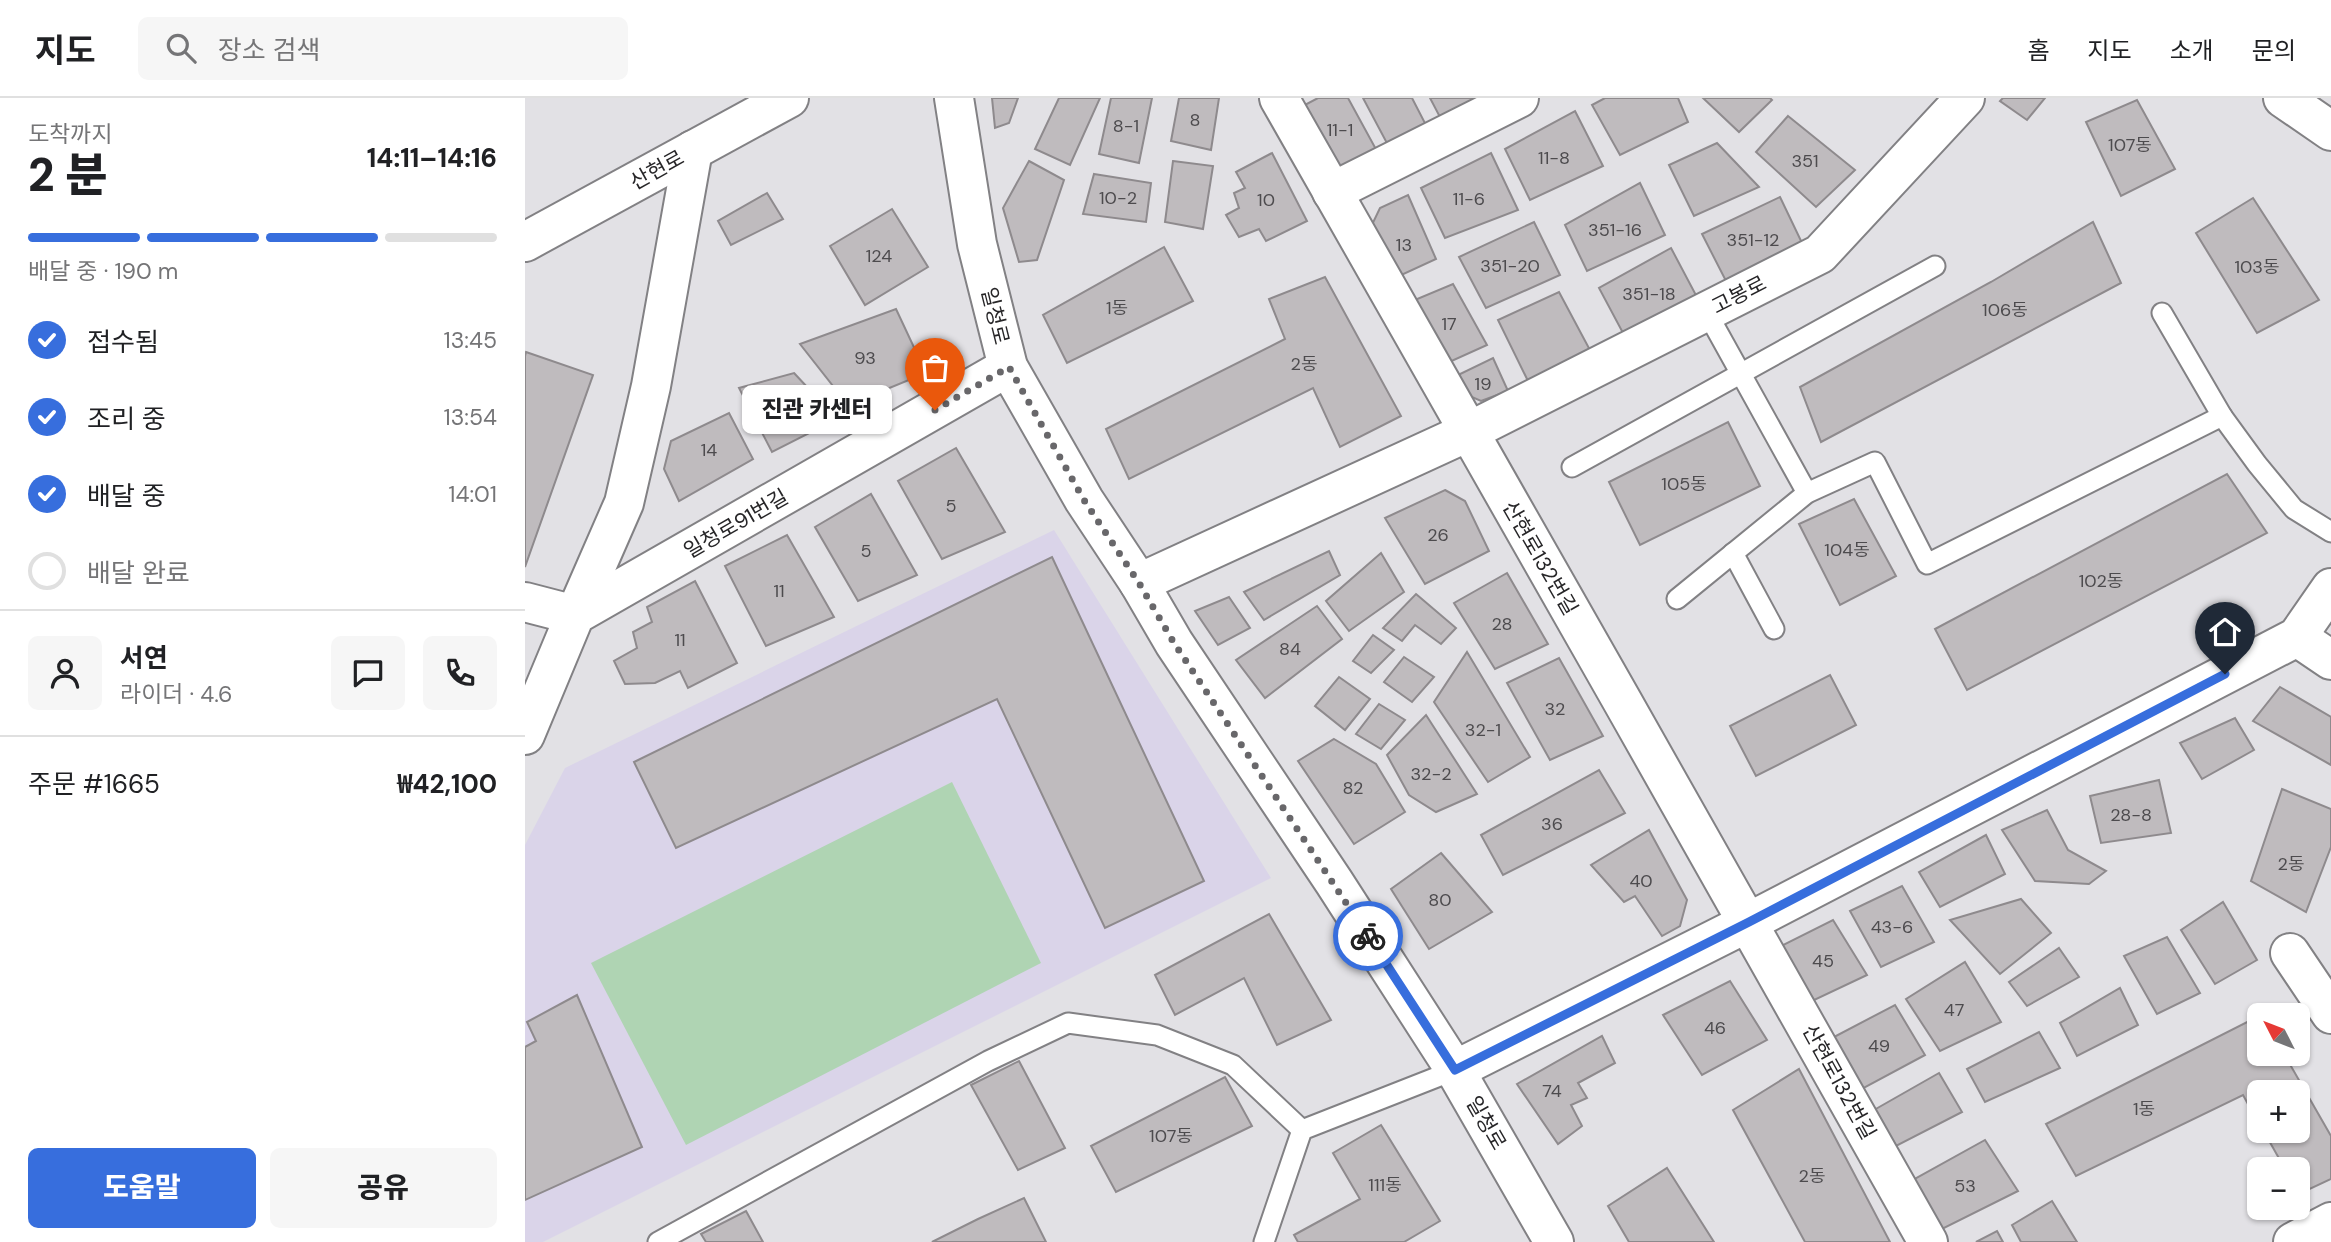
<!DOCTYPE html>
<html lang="ko">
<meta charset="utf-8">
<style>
body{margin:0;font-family:"DM Sans","Noto Sans KR",sans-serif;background:#f6f6f6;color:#202124;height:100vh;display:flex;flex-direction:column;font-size:26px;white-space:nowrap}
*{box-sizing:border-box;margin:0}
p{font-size:23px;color:#757577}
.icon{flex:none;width:38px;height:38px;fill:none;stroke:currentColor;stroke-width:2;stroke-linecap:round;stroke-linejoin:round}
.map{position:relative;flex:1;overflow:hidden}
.side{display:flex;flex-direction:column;background:#fff;width:525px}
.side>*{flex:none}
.needle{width:46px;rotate:312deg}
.controls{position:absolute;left:1722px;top:905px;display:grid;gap:14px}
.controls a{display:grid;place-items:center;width:63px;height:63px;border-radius:10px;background:#fff;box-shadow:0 2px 5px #0004;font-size:35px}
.pin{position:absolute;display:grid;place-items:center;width:60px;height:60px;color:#fff;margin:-72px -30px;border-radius:50% 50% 50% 0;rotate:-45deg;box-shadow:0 0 7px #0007}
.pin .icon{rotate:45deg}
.courier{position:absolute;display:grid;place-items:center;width:70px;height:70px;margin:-35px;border:5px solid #376edd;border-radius:50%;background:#fff;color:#222;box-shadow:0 2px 9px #0007}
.bubble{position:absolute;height:49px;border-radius:10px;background:#fff;box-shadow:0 2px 5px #0004;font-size:23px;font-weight:800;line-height:49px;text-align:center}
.head em{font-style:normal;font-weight:800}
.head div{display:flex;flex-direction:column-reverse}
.head{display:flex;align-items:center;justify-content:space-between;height:119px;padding:0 28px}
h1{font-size:46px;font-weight:800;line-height:52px}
.bar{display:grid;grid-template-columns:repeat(4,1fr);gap:10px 7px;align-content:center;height:84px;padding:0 28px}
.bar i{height:9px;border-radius:5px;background:#e0e0e0}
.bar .current{background:#376edd}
.bar p{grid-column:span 4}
.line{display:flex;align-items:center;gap:18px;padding:0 28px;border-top:2px solid #e0e0e0}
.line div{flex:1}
.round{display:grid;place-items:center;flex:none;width:74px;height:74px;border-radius:10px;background:#f6f6f6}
ol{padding:0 28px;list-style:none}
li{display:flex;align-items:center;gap:21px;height:77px}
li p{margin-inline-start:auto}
li .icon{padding:7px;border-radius:50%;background:#376edd;color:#fff;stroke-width:4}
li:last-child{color:#757577}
li i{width:38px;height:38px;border:4px solid #e0e0e0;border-radius:50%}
.primary-button{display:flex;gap:14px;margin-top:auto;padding:14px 28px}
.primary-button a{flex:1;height:80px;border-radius:10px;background:#376edd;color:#fff;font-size:28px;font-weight:800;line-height:80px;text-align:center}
.primary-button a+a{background:#f6f6f6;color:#202124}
header{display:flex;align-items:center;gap:42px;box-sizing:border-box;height:98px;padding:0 35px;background:#fff;border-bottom:2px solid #e0e0e0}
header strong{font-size:33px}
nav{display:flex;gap:38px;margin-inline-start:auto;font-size:24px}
.search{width:490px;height:63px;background:#f6f6f6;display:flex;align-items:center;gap:18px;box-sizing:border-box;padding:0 24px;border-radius:10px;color:#757577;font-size:26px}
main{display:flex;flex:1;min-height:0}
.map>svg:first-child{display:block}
.education{fill:#dad4e9}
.green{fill:#afd4b3}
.building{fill:#bfbbbe;stroke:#8e8a8d;stroke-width:2}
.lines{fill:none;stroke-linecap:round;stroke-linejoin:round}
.lane-casing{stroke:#828184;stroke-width:23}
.street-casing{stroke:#828184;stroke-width:42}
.secondary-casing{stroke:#828184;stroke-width:42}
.primary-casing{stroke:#828184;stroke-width:42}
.lane{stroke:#fff;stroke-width:19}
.street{stroke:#fff;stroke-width:38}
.secondary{stroke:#fff;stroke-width:38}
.primary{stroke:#fff;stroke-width:38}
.done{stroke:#68676a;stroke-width:7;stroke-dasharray:0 12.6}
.route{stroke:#376edd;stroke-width:9}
.labels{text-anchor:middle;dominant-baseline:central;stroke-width:6;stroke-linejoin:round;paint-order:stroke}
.number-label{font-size:18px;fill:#4d4b4e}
.street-label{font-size:21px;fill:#272628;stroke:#fff}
</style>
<header>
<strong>지도</strong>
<div class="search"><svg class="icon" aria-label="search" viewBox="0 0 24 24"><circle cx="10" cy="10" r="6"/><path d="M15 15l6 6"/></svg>장소 검색</div>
<nav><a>홈</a><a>지도</a><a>소개</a><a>문의</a></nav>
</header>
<main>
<section class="side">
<div class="head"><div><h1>2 분</h1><p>도착까지</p></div><em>14:11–14:16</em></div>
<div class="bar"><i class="current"></i><i class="current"></i><i class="current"></i><i></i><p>배달 중 · 190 m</p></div>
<ol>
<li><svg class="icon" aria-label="check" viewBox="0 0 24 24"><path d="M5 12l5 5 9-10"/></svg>접수됨<p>13:45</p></li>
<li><svg class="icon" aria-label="check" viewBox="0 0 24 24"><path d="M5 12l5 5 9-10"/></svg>조리 중<p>13:54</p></li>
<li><svg class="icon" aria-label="check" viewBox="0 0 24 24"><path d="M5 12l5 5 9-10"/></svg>배달 중<p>14:01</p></li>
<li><i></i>배달 완료</li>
</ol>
<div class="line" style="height:126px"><a class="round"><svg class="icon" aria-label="person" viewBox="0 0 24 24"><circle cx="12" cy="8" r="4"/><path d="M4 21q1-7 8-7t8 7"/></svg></a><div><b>서연</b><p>라이더 · 4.6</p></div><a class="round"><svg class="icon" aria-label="chat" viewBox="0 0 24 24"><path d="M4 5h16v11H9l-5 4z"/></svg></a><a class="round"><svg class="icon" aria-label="phone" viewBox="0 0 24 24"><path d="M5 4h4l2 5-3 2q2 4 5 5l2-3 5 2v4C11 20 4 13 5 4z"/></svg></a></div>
<div class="line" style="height:91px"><div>주문 #1665</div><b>₩42,100</b></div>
<div class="primary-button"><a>도움말</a><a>공유</a></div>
</section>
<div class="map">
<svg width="1806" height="1144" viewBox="0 0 1806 1144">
<rect width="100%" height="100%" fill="#e2e1e5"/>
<!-- education -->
<polygon class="education" points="529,432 746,780 18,1144 0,1144 0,747 40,670"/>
<!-- green -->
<polygon class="green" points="427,684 516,865 161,1047 66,865"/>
<!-- building -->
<g class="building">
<polygon points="467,0 493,0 484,25 470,30"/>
<polygon points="534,0 575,0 545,67 510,51"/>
<polygon points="586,0 627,0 614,65 574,56"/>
<polygon points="654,0 694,0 686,52 646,43"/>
<polygon points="793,0 823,0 853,55 812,73 776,9"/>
<polygon points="838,0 887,0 903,31 864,49"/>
<polygon points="905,0 962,0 916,21"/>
<polygon points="1080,0 1153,0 1163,24 1095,57 1067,7"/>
<polygon points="1178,0 1245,0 1247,2 1214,34"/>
<polygon points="1478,0 1520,0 1502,22 1475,3"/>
<polygon points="1612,2 1650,71 1596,98 1561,24"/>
<polygon points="1050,13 1078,68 1005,102 980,51"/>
<polygon points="1263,18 1330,72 1291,109 1231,54"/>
<polygon points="1192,45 1234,89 1169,118 1144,67"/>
<polygon points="747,55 782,123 741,143 734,131 714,139 701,117 714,110 709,95 720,90 711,74"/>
<polygon points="966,55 993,112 920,140 896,90"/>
<polygon points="504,63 539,82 512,162 494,164 478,110"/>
<polygon points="648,63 688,68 678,131 640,124"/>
<polygon points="569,76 626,85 621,124 558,116"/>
<polygon points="1115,85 1140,137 1062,173 1040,127"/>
<polygon points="242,95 258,121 206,147 193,123"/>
<polygon points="883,97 911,161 872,179 844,133 855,110"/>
<polygon points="1255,99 1278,147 1201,183 1177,136"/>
<polygon points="1728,100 1794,202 1732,235 1671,135"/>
<polygon points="367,111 403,169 340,207 305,148"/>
<polygon points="1009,124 1035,177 961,210 934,159"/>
<polygon points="1568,124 1596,185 1296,344 1275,289 1466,184"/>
<polygon points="639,149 668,203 542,265 518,217"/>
<polygon points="1146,150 1173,201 1098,235 1074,190"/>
<polygon points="800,179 876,318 815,349 788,290 604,381 581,331 760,241 744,201"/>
<polygon points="928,186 962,247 920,266 885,204"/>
<polygon points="1034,194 1066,254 1003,283 973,222"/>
<polygon points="371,211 401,275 323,307 275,246"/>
<polygon points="1,254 68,277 0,469 0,258"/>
<polygon points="968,260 983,293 956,303 940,296 931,278"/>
<polygon points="269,275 312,321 247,354 214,290"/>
<polygon points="204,315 228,361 154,403 139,371 146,343"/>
<polygon points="1203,324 1235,388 1115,447 1084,384"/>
<polygon points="431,350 480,434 417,461 373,383"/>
<polygon points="1702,376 1742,435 1442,592 1410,531"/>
<polygon points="920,392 940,403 964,453 900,486 860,420"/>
<polygon points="346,396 392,477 333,503 290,429"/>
<polygon points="1329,401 1371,478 1315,507 1274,426"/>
<polygon points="262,437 309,519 241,548 200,468"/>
<polygon points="804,453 815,477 739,522 719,494"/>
<polygon points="856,455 879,494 824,533 801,503"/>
<polygon points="527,459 679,783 580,830 472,601 151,750 109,664"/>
<polygon points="982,475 1023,546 970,571 929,505"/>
<polygon points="170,483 212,565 163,590 155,573 130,585 100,586 89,563 112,550 108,534 127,524 122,509"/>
<polygon points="891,496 931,530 916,546 890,527 877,543 858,530"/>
<polygon points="704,499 725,530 693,547 670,513"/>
<polygon points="792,508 817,541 740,600 711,562"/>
<polygon points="848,537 869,552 846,575 828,563"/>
<polygon points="942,554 1005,659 963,684 909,604"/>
<polygon points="879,559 909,579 887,604 859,584"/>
<polygon points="1034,560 1078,638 1025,662 982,585"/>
<polygon points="1305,577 1331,627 1231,678 1205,628"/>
<polygon points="814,579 845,601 820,632 790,608"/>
<polygon points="1755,589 1806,619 1806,667 1728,623"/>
<polygon points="854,606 880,622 856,651 831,636"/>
<polygon points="901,617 952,696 911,714 884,697 862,657"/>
<polygon points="1710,620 1729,652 1677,681 1655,645"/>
<polygon points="809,641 851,666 880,714 829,746 773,663"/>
<polygon points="1074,672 1100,715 978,777 956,737"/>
<polygon points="1634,682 1646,735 1576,745 1565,698"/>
<polygon points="1757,691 1806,711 1806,749 1781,814 1726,783"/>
<polygon points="1522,712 1543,752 1581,773 1564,786 1510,783 1477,732"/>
<polygon points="1124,732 1162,802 1155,828 1137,838 1110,798 1099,804 1066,767"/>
<polygon points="1461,737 1480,776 1415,809 1394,774"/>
<polygon points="916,755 967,814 904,851 866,791"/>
<polygon points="1377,788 1409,844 1356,869 1325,813"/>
<polygon points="1496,801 1526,835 1475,876 1425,822"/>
<polygon points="1698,804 1732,862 1690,886 1656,832"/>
<polygon points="744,816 806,922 752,947 719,880 650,917 630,877"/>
<polygon points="1308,822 1342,877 1285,904 1254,849"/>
<polygon points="1642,839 1675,895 1632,916 1599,858"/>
<polygon points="1534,850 1554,879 1502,908 1484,884"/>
<polygon points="1440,864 1476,924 1415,953 1381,901"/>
<polygon points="1205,883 1242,942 1177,977 1138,917"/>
<polygon points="1595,890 1613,927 1552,958 1535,925"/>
<polygon points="52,897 117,1049 0,1102 0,949 11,943 2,924"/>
<polygon points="1370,907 1400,957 1335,992 1309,939"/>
<polygon points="1734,918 1734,956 1759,956 1806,1038 1806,1081 1774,1096 1773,1071 1760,1071 1738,1032 1773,1032 1773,994 1734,994 1734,1026 1718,997 1551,1078 1521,1026"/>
<polygon points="1514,934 1535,970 1460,1004 1442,971"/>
<polygon points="1077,938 1090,965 1053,985 1062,1000 1046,1007 1057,1028 1033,1046 992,986"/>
<polygon points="494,963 540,1050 493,1072 446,987"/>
<polygon points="1274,971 1365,1144 1280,1144 1208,1012"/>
<polygon points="1414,975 1437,1014 1371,1048 1349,1012"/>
<polygon points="700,979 727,1028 591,1094 566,1048"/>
<polygon points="856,1027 915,1123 879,1144 773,1144 769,1137 835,1101 808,1055"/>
<polygon points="1460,1042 1493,1093 1417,1131 1388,1082"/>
<polygon points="1142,1070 1189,1144 1104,1144 1083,1108"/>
<polygon points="499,1100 521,1144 407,1144 453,1121"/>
<polygon points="1527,1103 1552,1144 1496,1144 1487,1127"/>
<polygon points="221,1113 238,1144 181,1144 176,1136"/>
<polygon points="1472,1133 1478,1144 1451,1144"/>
</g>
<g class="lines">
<defs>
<g id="lane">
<polyline points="1181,213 1282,395"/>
<polyline points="1637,215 1697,318 1732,366 1769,411 1806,434"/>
<polyline points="1047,369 1410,168"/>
<polyline points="1208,455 1249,531"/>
<polyline points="1152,501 1282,395 1350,364 1402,466 1697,318"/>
<polyline points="133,1144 463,963 543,925 632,937 708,967 777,1032"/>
<polyline points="739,1144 777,1032 930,972"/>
</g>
<g id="street">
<path d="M754,0C970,382 1189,761 1403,1144"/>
<polyline points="807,94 994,0"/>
<polyline points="614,485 943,334 1295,156 1440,0"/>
<polyline points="0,504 50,517 99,405 126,288 168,52"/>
<polyline points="1772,539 1806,562"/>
<polyline points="0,637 50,517 483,269"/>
<polyline points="1765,855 1806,916"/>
<polyline points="930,972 1224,824 1772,539 1806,490"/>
<polyline points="1768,1144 1806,1124"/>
</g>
<g id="secondary">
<polyline points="429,0 452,146 483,269 559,402 614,485 649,545 809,784 930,972 1029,1144"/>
<polyline points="0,144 264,0"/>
</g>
<polyline id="primary" points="1758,0 1806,33"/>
</defs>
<!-- lane casing -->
<use href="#lane" class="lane-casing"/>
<!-- street casing -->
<use href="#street" class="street-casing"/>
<!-- secondary casing -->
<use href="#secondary" class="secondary-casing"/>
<!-- primary casing -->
<use href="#primary" class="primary-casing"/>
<!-- lane -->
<use href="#lane" class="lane"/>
<!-- street -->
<use href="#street" class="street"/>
<!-- secondary -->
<use href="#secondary" class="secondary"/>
<!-- primary -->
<use href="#primary" class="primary"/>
</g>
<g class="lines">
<!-- done -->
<polyline class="done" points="410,312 484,269 559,402 614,485 649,545 843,838"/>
<!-- route -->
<polyline class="route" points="843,838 930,972 1224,824 1700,576"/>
</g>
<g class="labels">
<!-- number labels -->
<g class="number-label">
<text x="670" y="22">8</text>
<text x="601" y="28">8-1</text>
<text x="815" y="32">11-1</text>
<text x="1605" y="47">107동</text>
<text x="1029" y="60">11-8</text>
<text x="1280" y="63">351</text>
<text x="593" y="100">10-2</text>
<text x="944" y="101">11-6</text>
<text x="741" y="102">10</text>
<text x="1090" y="132">351-16</text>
<text x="1228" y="142">351-12</text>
<text x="879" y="147">13</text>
<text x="354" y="158">124</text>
<text x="985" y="168">351-20</text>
<text x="1732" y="169">103동</text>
<text x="1124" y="196">351-18</text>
<text x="592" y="210">1동</text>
<text x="1480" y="212">106동</text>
<text x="924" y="226">17</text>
<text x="340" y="260">93</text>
<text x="779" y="266">2동</text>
<text x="958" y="286">19</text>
<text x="184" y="352">14</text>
<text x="1159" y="386">105동</text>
<text x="426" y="408">5</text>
<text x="913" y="437">26</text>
<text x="1322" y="452">104동</text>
<text x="341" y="453">5</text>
<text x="1576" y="483">102동</text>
<text x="254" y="493">11</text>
<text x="977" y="526">28</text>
<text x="155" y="542">11</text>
<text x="765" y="551">84</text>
<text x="1030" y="611">32</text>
<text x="958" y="632">32-1</text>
<text x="906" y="676">32-2</text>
<text x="828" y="690">82</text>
<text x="1606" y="717">28-8</text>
<text x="1027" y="726">36</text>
<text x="1766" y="766">2동</text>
<text x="1116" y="783">40</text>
<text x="915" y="802">80</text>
<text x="1367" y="829">43-6</text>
<text x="1298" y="863">45</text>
<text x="1429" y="912">47</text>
<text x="1190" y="930">46</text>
<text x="1354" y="948">49</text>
<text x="1027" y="993">74</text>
<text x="1619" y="1011">1동</text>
<text x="646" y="1038">107동</text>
<text x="1287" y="1078">2동</text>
<text x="860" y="1087">111동</text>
<text x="1440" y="1088">53</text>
</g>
<!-- street labels -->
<g class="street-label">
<text transform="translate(132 72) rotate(-29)">산현로</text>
<text transform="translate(1214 197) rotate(-27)">고봉로</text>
<text transform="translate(470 218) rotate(76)">일청로</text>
<text transform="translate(211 426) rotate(-30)">일청로91번길</text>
<text transform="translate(1015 460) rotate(60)">산현로132번길</text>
<text transform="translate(1314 984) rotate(61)">산현로132번길</text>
<text transform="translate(961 1025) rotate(60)">일청로</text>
</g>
</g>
</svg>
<div class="controls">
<a><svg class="needle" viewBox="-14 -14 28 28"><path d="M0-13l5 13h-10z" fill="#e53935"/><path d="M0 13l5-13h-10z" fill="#757577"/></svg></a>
<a>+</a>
<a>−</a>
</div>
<div class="pin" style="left:410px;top:312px;background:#ea580c"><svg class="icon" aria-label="bag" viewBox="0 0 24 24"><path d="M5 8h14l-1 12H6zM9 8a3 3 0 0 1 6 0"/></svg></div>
<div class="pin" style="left:1700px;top:576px;background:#1f2937"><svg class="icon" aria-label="home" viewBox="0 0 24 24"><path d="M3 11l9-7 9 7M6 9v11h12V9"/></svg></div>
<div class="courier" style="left:843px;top:838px"><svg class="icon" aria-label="bike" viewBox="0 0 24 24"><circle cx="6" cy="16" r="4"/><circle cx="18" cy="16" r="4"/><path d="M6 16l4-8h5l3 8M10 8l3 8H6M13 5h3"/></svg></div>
<div class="bubble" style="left:217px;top:287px;width:150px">진관 카센터</div>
</div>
</main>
